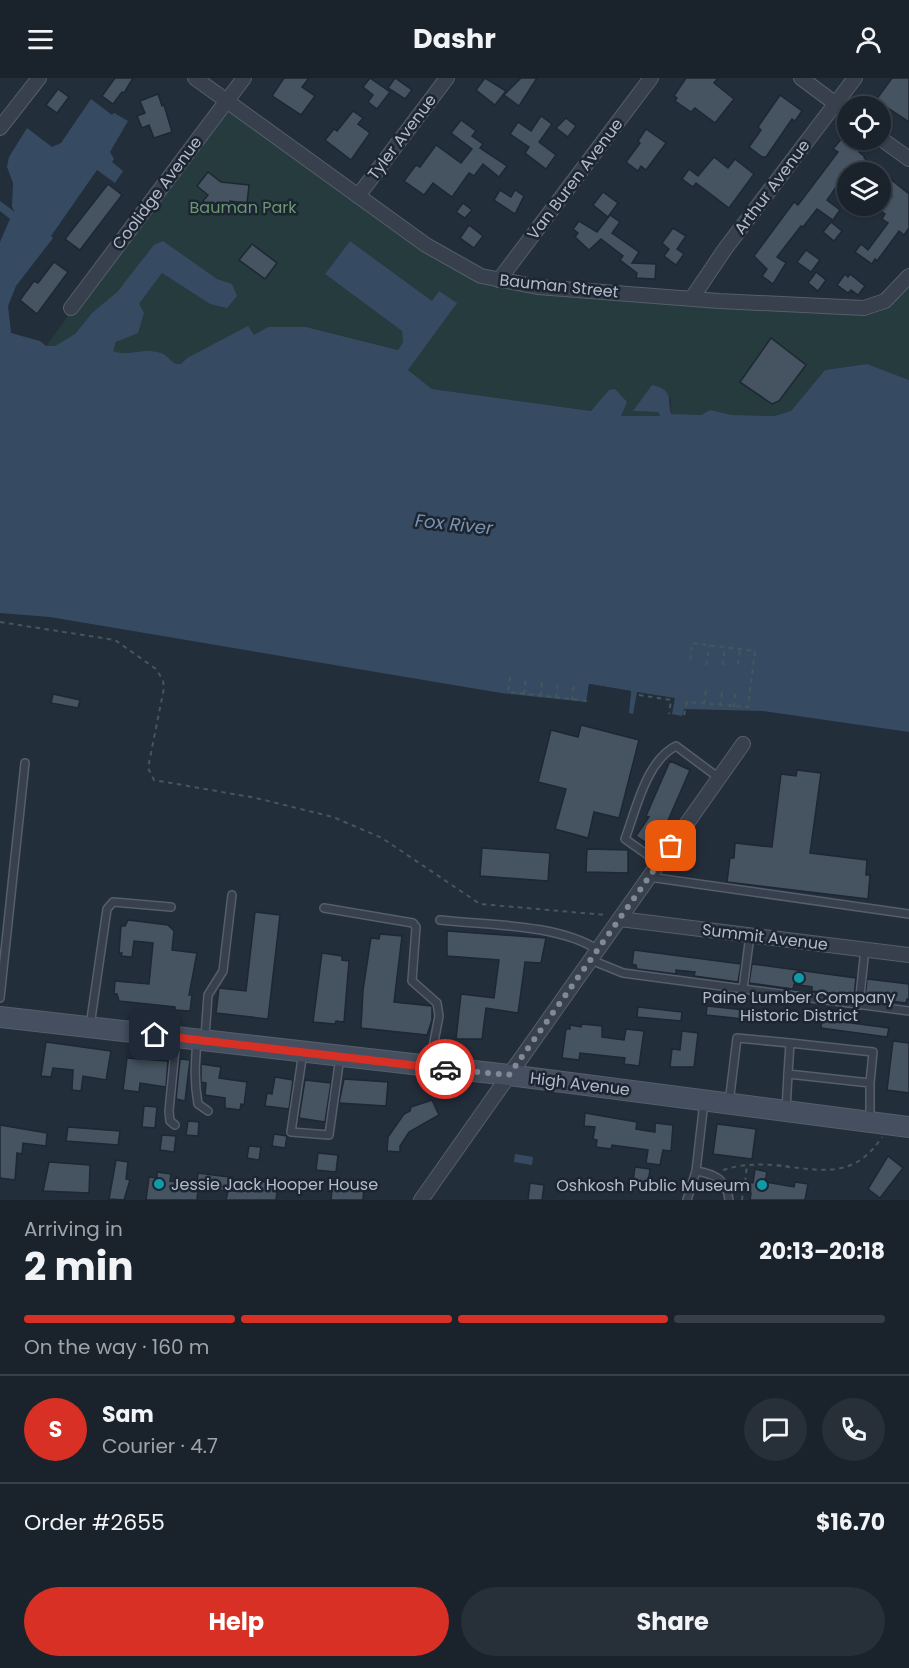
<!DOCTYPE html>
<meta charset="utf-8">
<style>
body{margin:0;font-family:Poppins,sans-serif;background:#272f38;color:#f1f3f6;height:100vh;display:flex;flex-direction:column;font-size:22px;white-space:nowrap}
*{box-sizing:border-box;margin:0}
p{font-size:20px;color:#9fa4a9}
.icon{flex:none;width:33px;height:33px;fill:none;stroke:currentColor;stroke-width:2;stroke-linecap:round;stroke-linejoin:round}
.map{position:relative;height:1122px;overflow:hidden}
.panel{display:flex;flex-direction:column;background:#1a222c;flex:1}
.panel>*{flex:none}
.tools{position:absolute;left:837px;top:18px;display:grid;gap:12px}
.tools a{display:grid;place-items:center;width:54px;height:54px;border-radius:50%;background:#1a222c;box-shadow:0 2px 4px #0004,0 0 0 2px #383f48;font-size:30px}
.pin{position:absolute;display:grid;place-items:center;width:51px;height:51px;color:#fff;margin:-26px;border-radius:12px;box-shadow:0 3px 9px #0006}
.courier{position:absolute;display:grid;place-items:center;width:60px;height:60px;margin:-30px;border:4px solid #d93025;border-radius:50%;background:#fff;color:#222;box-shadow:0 2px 8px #0007}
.headline em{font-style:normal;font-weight:700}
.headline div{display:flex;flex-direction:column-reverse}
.headline{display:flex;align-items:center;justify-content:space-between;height:102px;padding:0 24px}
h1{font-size:39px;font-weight:700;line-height:45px}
.bar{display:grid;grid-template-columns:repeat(4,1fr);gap:9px 6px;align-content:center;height:72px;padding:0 24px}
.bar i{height:8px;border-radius:4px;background:#383f48}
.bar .current{background:#d93025}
.bar p{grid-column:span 4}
.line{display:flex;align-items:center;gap:15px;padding:0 24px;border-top:2px solid #383f48}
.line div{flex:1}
.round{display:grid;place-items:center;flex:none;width:63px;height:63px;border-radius:32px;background:#272f38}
.button{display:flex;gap:12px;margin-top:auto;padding:12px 24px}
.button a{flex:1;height:69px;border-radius:36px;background:#d93025;color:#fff;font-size:24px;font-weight:700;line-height:69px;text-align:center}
.button a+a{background:#272f38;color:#f1f3f6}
header{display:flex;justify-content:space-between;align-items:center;height:78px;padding:0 24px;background:#1a222c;font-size:27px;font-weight:700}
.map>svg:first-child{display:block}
.green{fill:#253b3d}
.water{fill:#364b62}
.pier{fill:#232e3b}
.building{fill:#465462;stroke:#1e2733;stroke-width:1.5}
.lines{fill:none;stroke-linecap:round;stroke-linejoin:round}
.service-casing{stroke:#555e6a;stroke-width:10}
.minor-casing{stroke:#555e6a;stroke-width:16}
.secondary-casing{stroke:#555e6a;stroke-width:22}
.path{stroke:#43585a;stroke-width:2;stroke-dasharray:4.5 4.5;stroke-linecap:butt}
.service{stroke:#37404c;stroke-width:7}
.minor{stroke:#37404c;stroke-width:14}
.secondary{stroke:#454f5f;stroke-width:20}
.done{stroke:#808a96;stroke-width:6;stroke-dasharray:0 10.8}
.route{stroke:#d93025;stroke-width:8}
.culture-dot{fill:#0f9aa8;stroke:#1c2531;stroke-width:2}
.labels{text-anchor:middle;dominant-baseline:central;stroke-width:5;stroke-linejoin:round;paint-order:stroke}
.street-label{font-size:16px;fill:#b2bbc7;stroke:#1c2531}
.park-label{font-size:16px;fill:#699872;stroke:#1c2531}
.poi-label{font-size:16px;fill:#b2bbc7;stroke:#1c2531}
.water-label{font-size:18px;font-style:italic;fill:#7a93af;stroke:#1c2531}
</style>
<header><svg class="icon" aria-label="menu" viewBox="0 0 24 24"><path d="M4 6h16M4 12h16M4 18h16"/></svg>Dashr<svg class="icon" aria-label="person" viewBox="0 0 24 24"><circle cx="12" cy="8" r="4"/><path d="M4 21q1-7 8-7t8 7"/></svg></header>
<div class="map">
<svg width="909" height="1122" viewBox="0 0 909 1122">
<rect width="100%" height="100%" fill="#232e3b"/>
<!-- green -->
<path class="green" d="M226,24L481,198L864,230L909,198V302L867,286L825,292L791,333L774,338L732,337L710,332L701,337L671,336V320L633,333L658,334L660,338H621L609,312L592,333L432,311L408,292L456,225L432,223L350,163L325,196L402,253L403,264L398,272L306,249H268L254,258L248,249L187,280L181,286C171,287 170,278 161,275C143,269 129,279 112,273L139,226L162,195L210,226L219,227L228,206L217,201L162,163L105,226L92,235L75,256L55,268H46Z"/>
<!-- water -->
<g class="water">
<path d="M91,21L112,37L114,35L128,43L110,74L114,81L112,84L123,93L115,105L97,92L51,158L53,160L16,208L8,228L11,255L40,263L46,268H55L75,256L92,235L117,214L154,167L163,163L217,201L232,206L237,218L227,230L210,226L162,195L139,226L144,235L138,255L116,264L113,273C129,279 143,269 161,275C170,278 171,287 181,286L187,280L248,248L254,257L268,249H306L398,272L403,264L402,253L325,196L350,163L432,223L439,213L457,225L408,292L432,311L591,333L609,312L615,311L627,324L621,338H660L658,334L633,333L652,307C674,312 667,320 671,336L701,337L710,332L732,337L774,338L791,333L825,292L867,286L909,302V654L763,633L684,631L682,638L672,636L675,620L637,614L633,636L629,635L631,613L589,606L586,624L501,615L50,539L0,535V164L10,141L0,133V123L15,134L12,129L13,105L7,89L9,79L27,50L52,69L61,65Z"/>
<polygon points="515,1076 533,1079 532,1087 514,1084"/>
</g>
<!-- pier -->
<polygon class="pier" points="589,606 631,613 629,629 626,629 628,615 592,610 590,623 587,622"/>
<!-- building -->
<g class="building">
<polygon points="115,0 133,0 124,15 122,14 113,26 102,18"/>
<polygon points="284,0 309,0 302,9 315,18 301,37 272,18"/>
<polygon points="370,0 390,14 377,31 368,24 373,17 363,9"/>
<polygon points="395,0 412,12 405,21 388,10"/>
<polygon points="485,0 506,13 495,27 476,12"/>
<polygon points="521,0 537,0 519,28 504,17"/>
<polygon points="686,0 718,0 714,5 734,21 715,45 695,30 691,34 675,23 677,20 674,18"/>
<polygon points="892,0 909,0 909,44 876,22"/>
<polygon points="58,11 69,19 57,35 46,27"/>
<polygon points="158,16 162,28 164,27 172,54 154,60 149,47 142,50 137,38 145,35 140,23"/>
<polygon points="780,17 802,33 795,43 792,41 766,79 762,79 749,69 761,52 758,49"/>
<polygon points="353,33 363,40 358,46 370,55 351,82 325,62 334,51 337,53"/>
<polygon points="541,38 552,46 539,64 556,77 546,91 525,75 529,69 510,56 518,44 531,53"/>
<polygon points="566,40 576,48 568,59 556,50"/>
<polygon points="461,42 476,53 472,58 483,66 480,70 507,88 499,99 483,86 474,98 469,95 452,119 433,105 424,117 404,103 416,87 420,89 436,67 461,85 472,71 451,55"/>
<polygon points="646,51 666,65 646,92 641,88 638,93 626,84 640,65 638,63"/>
<polygon points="843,59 860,72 859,74 865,79 864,80 909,116 909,150 904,157 899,153 877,183 875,181 872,186 855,174 861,166 868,172 888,145 882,141 885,136 881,133 892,118 880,109 880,94 866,94 853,85 827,122 840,132 833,142 817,131 803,149 801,148 777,179 786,185 773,206 762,198 767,191 754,178 794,124 798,127 838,74 833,71"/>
<polygon points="714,79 728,90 735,81 754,96 729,130 696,105 693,109 682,101 689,91 698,98"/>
<polygon points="208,94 221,104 249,107 247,125 230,123 229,132 214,131 203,123 208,117 197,108"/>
<polygon points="108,106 122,117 80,172 65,161"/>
<polygon points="500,112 511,119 515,112 524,118 515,136 494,122"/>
<polygon points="603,114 618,125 608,139 593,127"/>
<polygon points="463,125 472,132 465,140 456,134"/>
<polygon points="610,137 620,144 612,155 639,174 632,185 656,186 655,201 636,200 637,195 620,182 623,178 601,161 589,172 575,159 578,155 573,151 579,143 597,154"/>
<polygon points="831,144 842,153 834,163 823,154"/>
<polygon points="469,147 483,158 474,170 460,160"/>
<polygon points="673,150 686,158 677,171 684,176 676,187 664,178 669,171 662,165"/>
<polygon points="252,166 277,185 265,201 239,182"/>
<polygon points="806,172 820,182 811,194 797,184"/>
<polygon points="54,184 68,194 37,236 20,222 34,203 38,205"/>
<polygon points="816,194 826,202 818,213 808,205"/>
<polygon points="845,196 848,199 850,196 865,208 858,217 851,212 848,215 837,207"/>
<polygon points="771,260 806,287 779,323 772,326 740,304"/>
<polygon points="53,616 80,622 78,630 51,625"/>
<polygon points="581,647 639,662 619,740 594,734 588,760 555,751 566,711 538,704 551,652 578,659"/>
<polygon points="670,683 690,692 666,747 651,768 636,758 649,739 646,738"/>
<polygon points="797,692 821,695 810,775 867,782 866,797 870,797 868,821 727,804 730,780 734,780 735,765 772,769 781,696 796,698"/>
<polygon points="482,770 550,775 548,803 480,798"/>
<polygon points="587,771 628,772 628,795 586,794"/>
<polygon points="255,834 280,837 268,941 216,935 219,910 246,913"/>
<polygon points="128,842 168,847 174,853 172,872 197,875 189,917 192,917 190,933 175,932 175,929 119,923 117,916 114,916 115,903 149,906 153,865 134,863 132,879 121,878 122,875 119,875 121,848 125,848"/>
<polygon points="447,853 546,860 541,885 525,884 518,935 486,930 482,961 456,961 461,916 494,920 499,882 447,878"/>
<polygon points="380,856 402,858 394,924 432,928 432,942 427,957 361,950 363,912 371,860 379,861"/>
<polygon points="634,872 741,886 738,904 694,898 695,894 676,892 676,896 637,891 636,887 632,886"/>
<polygon points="322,875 342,878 342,882 349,883 344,944 336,943 335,946 313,944"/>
<polygon points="752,886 856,900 854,918 812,913 812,909 794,906 793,911 749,905"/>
<polygon points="867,901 909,906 909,921 907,921 906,925 865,920"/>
<polygon points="707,928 773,935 772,944 706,937"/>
<polygon points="638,929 682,934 681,943 637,939"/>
<polygon points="822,941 889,950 887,959 821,950"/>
<polygon points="582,946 602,948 602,959 624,962 626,951 644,953 639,988 624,986 625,980 580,975 579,982 562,980 566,951 570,951 570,947 581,949"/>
<polygon points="682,953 698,955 694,989 670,989 672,971 680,972"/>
<polygon points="893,963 909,965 909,1015 887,1012"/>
<polygon points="46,964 111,973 106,1002 83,998 81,1013 72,1012 73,992 53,990 51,999 41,998"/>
<polygon points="127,980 168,983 166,1009 140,1005 139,1014 123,1012"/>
<polygon points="180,981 190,982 185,1023 176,1021"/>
<polygon points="201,986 221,989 219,1000 247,1004 244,1027 241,1026 240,1032 225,1030 225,1020 205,1017 206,1005 201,1004"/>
<polygon points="275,999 293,1002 289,1031 265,1028 267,1015 272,1016"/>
<polygon points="344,1001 388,1004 386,1028 339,1025"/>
<polygon points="305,1002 331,1005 325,1044 299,1040"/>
<polygon points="432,1022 439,1037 409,1054 400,1068 400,1074 387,1073 388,1059 404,1036 410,1033 411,1029"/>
<polygon points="144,1028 157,1029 155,1050 142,1049"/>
<polygon points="585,1035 637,1044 636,1051 655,1054 655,1045 673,1047 671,1073 663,1072 660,1087 646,1085 648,1072 612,1067 611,1071 596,1069 597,1062 593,1061 595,1049 584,1048"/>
<polygon points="188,1043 199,1044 198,1058 186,1057"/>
<polygon points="717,1046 756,1051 752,1081 713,1076"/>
<polygon points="0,1047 47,1055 46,1068 23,1065 22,1076 17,1075 15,1102 0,1100"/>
<polygon points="68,1049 120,1053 118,1067 66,1063"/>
<polygon points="274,1056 287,1058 285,1070 272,1068"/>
<polygon points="162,1057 176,1058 174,1074 160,1072"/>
<polygon points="249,1068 261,1069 259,1082 247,1080"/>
<polygon points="318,1075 338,1077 336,1094 316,1092"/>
<polygon points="888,1078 903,1090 880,1120 868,1111"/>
<polygon points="116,1082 128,1084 126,1101 130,1102 124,1122 109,1121"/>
<polygon points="49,1084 90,1087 89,1115 43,1113"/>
<polygon points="635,1089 650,1091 648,1106 633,1104"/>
<polygon points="755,1091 767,1094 765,1104 794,1109 795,1104 808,1106 805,1122 750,1122 751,1115 738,1112 739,1103 753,1105"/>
<polygon points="157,1094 171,1096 170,1103 197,1107 198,1095 229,1099 228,1113 198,1110 197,1122 146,1122 149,1099 157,1100"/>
<polygon points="259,1103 278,1106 276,1122 226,1122 228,1113 257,1113"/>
<polygon points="333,1103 364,1107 363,1122 331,1122"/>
<polygon points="530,1105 544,1107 542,1122 528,1122"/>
</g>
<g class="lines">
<defs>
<g id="service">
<path d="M659,785L625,761C636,732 646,683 676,668L719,700"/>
<polyline points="649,799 909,836"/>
<polyline points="324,830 413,845 416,849 412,903 437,925 439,938 430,985"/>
<path d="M440,842C487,847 559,846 598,872"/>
<polyline points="591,882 623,895 909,933"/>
<polyline points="743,911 750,857"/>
<polyline points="0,920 25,685"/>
<polyline points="859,927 865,871"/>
<polyline points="90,948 107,831 113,824 171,829"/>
<polyline points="205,959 208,917 223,893 232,817"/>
<path d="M197,963C195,986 194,1004 198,1026L208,1033"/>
<polyline points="303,974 291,1054 329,1057 340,979"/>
<polyline points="870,1005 788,996 790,965 873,974 870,1005 870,1041"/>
<polyline points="729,1025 737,960 790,965"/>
<polyline points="786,1032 788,996"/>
<polyline points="175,1047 170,1043 169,1033 176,962"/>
<path d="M696,1093C715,1096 727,1102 729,1122"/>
<polyline points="687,1122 696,1093 704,1024"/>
</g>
<g id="minor">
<polyline points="195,0 426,167 481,198 538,209 719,223 864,230 885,223 909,198"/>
<polyline points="801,0 848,35"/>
<polyline points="0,50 39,0"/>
<polyline points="880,60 909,81"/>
<polyline points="358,118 447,0"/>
<polyline points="499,202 651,0"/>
<polyline points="692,220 725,171 855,0"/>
<polyline points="71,230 244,0"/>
<polyline points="620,841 909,877"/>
<polyline points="421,1122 743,666"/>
</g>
<polyline id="secondary" points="0,939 509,997 909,1049"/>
</defs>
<!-- service casing -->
<use href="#service" class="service-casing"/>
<!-- minor casing -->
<use href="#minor" class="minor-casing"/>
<!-- secondary casing -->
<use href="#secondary" class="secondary-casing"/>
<!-- path -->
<g class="path">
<polyline points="0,544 115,562 156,591 163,602 164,610 148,690 154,702 256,720 333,739 382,760 480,826 606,837"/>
<polyline points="738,586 740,571"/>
<polyline points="706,587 710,567"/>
<polyline points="723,587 725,569"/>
<polyline points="510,599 508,614 588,623"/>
<polyline points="524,616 526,599"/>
<polyline points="639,617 671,622 669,636"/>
<polyline points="541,618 542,601"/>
<polyline points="556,620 558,603"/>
<polyline points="572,622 574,605"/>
<polyline points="704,626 706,611"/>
<polyline points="720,628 722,614"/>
<polyline points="734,629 735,616"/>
<polyline points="684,637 687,624 748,629 755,573 692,565 690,585"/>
<polyline points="777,1087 789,1089 788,1094"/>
<path d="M723,1092C787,1071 841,1122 882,1059"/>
<polyline points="745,1104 747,1087"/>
<polyline points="742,1122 743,1113"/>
</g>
<!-- service -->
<use href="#service" class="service"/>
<!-- minor -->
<use href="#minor" class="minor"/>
<!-- secondary -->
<use href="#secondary" class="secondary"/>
</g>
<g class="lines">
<!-- done -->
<polyline class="done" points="445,991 509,997 671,768"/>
<!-- route -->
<polyline class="route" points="155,957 445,991"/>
</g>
<!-- markers -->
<g class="culture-dot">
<circle cx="799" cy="900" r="6"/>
<circle cx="159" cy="1106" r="6"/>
<circle cx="762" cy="1107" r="6"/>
</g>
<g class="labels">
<!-- street labels -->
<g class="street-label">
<text transform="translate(402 59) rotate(-53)">Tyler Avenue</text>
<text transform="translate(575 101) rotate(-53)">Van Buren Avenue</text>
<text transform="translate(772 109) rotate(-53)">Arthur Avenue</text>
<text transform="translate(157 115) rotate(-53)">Coolidge Avenue</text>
<text transform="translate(559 208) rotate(6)">Bauman Street</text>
<text transform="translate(765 859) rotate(7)">Summit Avenue</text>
<text transform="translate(580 1006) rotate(7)">High Avenue</text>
</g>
<!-- park labels -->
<g class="park-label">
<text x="243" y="129">Bauman Park</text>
</g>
<!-- poi labels -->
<g class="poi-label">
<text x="799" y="919">Paine Lumber Company<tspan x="799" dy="18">Historic District</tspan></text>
<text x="171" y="1106" text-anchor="start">Jessie Jack Hooper House</text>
<text x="750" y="1107" text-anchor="end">Oshkosh Public Museum</text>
</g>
<!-- water labels -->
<g class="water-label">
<text transform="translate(454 446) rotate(6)">Fox River</text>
</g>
</g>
</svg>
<div class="tools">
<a><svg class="icon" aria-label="locate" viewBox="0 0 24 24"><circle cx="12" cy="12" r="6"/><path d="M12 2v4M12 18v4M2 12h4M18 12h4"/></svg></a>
<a><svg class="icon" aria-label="layers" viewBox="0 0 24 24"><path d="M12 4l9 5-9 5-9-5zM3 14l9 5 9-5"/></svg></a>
</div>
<div class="pin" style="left:671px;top:768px;background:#ea580c"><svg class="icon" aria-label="bag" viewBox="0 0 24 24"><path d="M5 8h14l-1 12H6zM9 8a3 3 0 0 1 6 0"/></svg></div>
<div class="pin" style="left:155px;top:957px;background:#1f2937"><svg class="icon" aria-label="home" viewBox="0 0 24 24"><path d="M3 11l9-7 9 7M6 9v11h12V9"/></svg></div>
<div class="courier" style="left:445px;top:991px"><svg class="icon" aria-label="car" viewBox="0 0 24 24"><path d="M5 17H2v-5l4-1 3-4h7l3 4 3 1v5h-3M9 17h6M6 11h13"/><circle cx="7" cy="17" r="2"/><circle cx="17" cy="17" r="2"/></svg></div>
</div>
<section class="panel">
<div class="headline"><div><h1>2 min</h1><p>Arriving in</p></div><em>20:13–20:18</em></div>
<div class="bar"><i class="current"></i><i class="current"></i><i class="current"></i><i></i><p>On the way · 160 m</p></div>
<div class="line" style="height:108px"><b class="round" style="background:#d93025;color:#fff">S</b><div><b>Sam</b><p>Courier · 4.7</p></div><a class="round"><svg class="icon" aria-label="chat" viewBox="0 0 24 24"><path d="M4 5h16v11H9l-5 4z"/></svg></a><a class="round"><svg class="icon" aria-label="phone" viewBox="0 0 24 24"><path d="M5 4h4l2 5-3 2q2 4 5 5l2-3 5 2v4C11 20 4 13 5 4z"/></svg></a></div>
<div class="line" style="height:78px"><div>Order #2655</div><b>$16.70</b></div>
<div class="button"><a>Help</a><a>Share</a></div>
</section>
